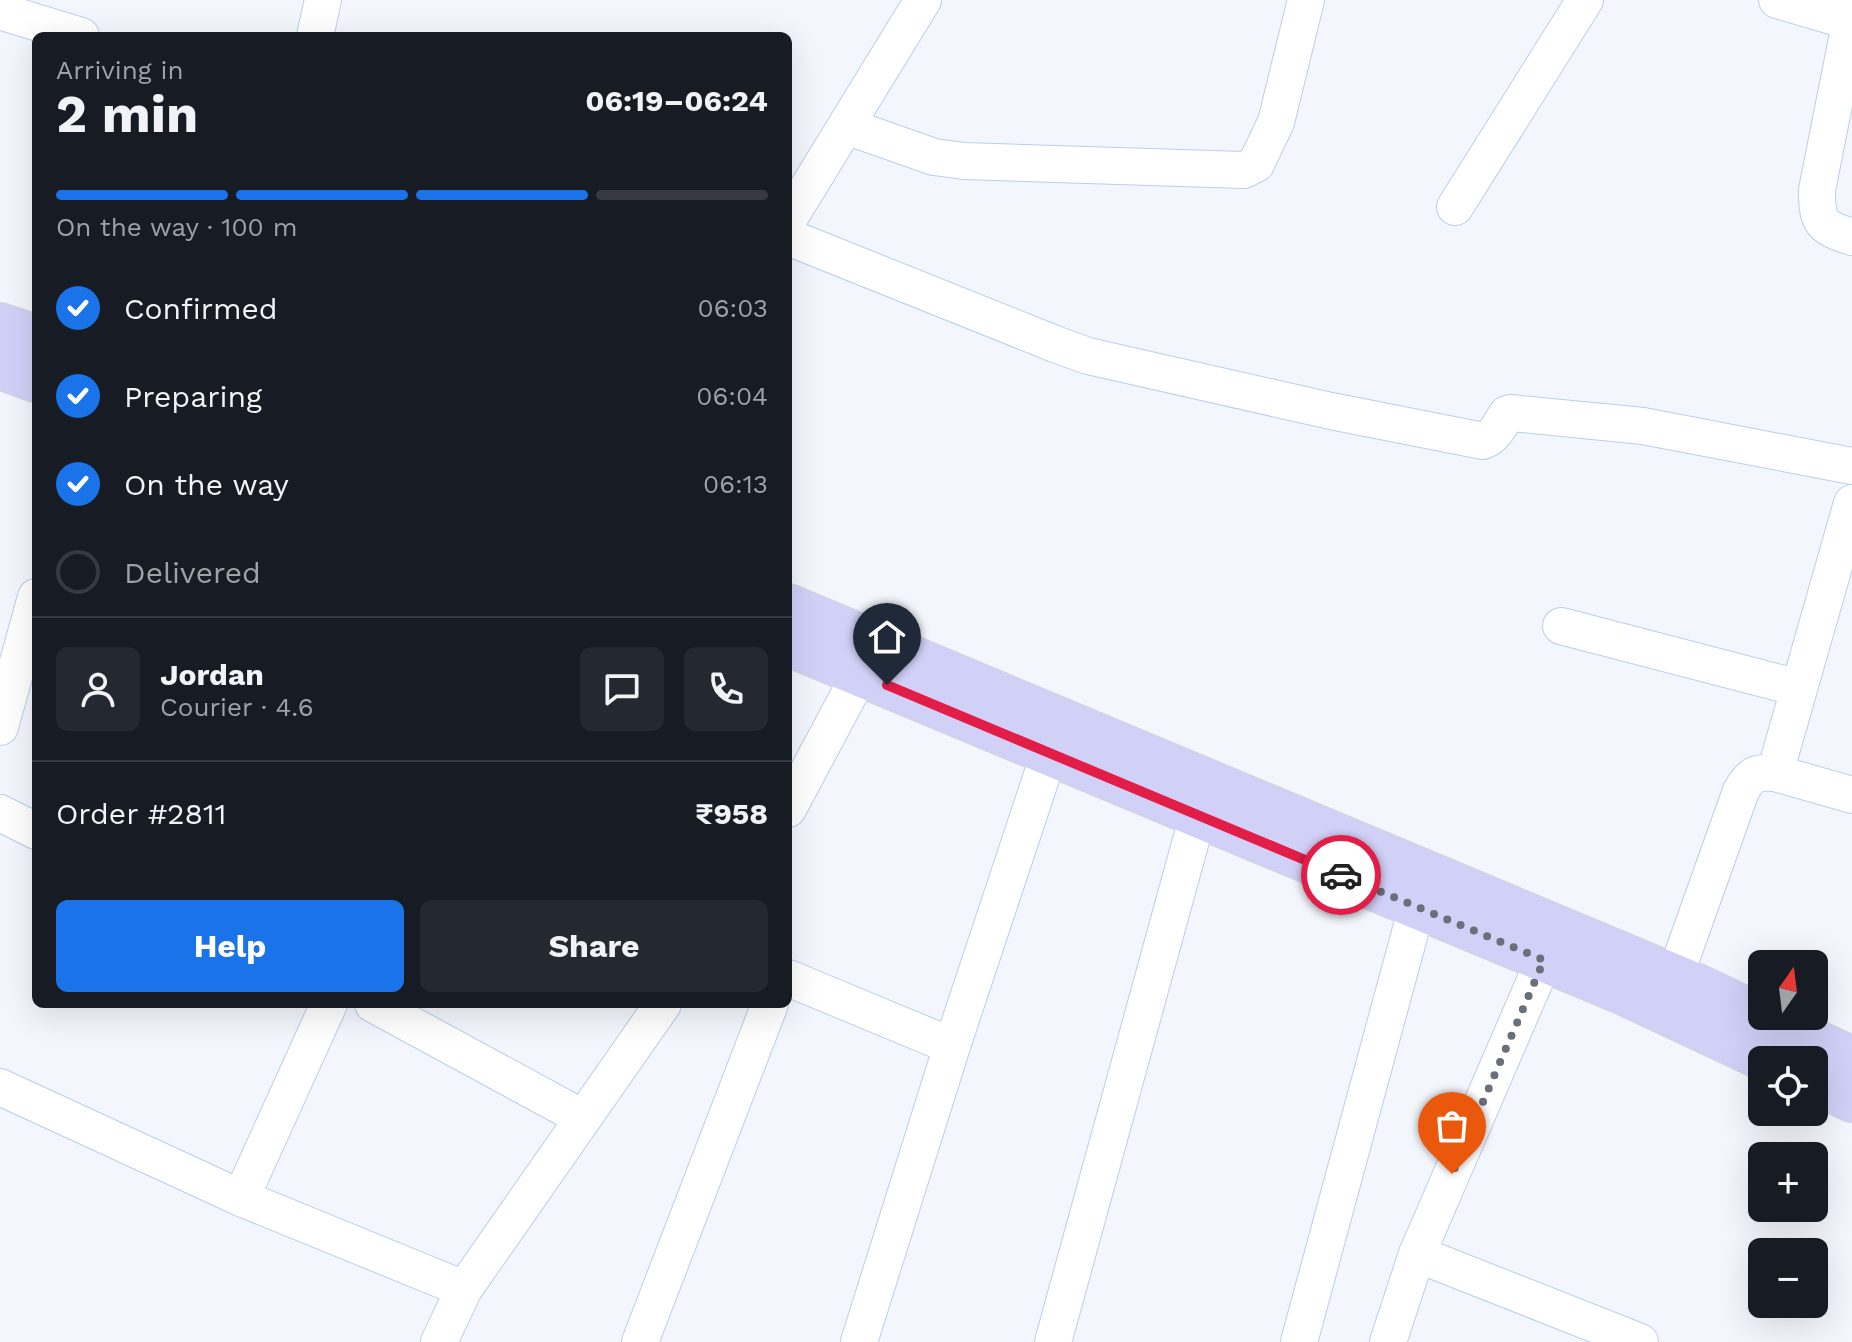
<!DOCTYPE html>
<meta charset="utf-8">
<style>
body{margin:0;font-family:"Work Sans",sans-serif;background:#242831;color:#f1f3f6;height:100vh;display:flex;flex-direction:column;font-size:30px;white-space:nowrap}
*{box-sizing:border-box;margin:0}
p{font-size:26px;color:#9ea1a6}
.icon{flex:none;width:44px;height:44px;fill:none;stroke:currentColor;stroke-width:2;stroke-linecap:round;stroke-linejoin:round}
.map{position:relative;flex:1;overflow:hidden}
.details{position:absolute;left:32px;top:32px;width:760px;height:976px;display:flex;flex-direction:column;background:#171b24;border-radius:12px;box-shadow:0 8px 32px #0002}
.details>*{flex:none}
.needle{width:52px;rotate:14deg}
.controls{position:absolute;left:1748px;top:950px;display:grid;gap:16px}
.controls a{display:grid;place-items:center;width:80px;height:80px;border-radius:12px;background:#171b24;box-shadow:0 8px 32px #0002;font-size:40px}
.pin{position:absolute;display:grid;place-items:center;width:68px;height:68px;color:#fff;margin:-82px -34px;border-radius:50% 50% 50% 0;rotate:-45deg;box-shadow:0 0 8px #0007}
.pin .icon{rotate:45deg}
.courier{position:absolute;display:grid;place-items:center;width:80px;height:80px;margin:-40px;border:6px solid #e11d48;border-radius:50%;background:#fff;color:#222;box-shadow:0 2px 10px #0007}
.summary em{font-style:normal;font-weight:700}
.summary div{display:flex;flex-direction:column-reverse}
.summary{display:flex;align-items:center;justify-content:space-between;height:136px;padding:0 24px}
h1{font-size:52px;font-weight:700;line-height:60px}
.bar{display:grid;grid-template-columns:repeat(4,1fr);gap:12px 8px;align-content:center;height:96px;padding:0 24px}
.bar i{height:10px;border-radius:6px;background:#363941}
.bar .current{background:#1a73e8}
.bar p{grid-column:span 4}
.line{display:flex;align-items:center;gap:20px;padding:0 24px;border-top:2px solid #363941}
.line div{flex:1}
.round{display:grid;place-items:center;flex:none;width:84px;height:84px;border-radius:12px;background:#242831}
ol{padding:0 24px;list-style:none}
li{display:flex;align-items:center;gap:24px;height:88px}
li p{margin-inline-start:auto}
li .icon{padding:8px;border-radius:50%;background:#1a73e8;color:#fff;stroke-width:4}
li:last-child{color:#9ea1a6}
li i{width:44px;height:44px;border:4px solid #363941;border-radius:50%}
.button{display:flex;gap:16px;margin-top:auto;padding:16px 24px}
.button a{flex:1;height:92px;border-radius:12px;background:#1a73e8;color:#fff;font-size:32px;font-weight:700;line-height:92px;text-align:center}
.button a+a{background:#242831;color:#f1f3f6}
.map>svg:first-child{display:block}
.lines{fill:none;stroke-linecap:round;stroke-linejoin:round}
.minor-casing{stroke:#bbcee9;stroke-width:38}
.major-casing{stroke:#d3d4d6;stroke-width:46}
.minor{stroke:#fff;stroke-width:36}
.major{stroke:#d1d1f8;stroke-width:44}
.done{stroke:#6a7079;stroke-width:8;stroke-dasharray:0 14.4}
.route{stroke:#e11d48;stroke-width:10}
</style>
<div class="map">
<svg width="1852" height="1342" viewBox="0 0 1852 1342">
<rect width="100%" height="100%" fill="#f3f6fc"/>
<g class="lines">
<defs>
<g id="minor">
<polyline points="1777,0 1852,22"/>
<polyline points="6,13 81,36"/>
<path d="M1852,14L1817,190C1817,223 1821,227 1852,237"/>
<polyline points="315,36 323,0"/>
<polyline points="846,126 934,157 964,161 1244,170 1256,164 1276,122 1306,0"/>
<polyline points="1455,207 1585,0"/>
<polyline points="788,220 923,0"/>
<path d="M788,237L1055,344L1088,356L1331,411L1483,441C1497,435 1499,425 1507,414L1511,413L1643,426L1852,466"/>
<polyline points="1561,626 1799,688"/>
<polyline points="0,727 36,597"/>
<polyline points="1775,773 1852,503"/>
<polyline points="788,809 860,674"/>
<polyline points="0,813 36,831"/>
<path d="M1675,976L1741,791C1751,774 1755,772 1775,773L1852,795"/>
<polyline points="788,978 952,1046"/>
<polyline points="373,1004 583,1118"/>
<polyline points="0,1087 241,1198 464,1289"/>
<polyline points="241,1198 329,1004"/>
<polyline points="1417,1254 1640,1342"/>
<polyline points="439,1342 464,1289 663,1004"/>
<polyline points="640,1342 770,1004"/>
<polyline points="859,1342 952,1046 1058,727"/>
<polyline points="1053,1342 1198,815"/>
<polyline points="1299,1342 1417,907"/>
<polyline points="1388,1342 1417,1254 1544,960"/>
</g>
<g id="major">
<polyline points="0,325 36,337"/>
<polyline points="0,367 36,380"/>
<polyline points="788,606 1697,986 1852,1059"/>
<polyline points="788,644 1622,992 1767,1060"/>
<polyline points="1814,1082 1852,1100"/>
</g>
</defs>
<!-- minor casing -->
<use href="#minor" class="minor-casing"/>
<!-- major casing -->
<use href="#major" class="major-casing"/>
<!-- minor -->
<use href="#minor" class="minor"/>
<!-- major -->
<use href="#major" class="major"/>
</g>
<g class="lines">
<!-- done -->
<polyline class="done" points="1341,875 1544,960 1452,1174"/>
<!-- route -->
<polyline class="route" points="887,685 1341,875"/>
</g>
</svg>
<div class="controls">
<a><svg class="needle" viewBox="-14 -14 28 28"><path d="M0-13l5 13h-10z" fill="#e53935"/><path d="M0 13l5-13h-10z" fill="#9ea1a6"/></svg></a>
<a><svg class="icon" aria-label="locate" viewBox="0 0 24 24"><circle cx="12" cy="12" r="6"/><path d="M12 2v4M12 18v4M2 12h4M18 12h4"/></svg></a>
<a>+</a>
<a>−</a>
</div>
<div class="pin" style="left:1452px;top:1174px;background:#ea580c"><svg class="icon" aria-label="bag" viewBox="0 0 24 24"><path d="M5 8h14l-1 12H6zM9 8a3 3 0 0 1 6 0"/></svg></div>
<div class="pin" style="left:887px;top:685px;background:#1f2937"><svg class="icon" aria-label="home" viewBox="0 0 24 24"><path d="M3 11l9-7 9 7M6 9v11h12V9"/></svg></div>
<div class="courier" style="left:1341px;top:875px"><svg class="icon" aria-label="car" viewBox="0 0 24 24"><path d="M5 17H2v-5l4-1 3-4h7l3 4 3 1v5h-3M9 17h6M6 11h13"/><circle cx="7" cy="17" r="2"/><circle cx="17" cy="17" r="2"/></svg></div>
<section class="details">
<div class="summary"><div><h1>2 min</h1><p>Arriving in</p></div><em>06:19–06:24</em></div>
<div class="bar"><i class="current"></i><i class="current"></i><i class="current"></i><i></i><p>On the way · 100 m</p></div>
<ol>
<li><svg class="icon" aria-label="check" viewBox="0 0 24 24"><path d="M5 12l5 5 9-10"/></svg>Confirmed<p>06:03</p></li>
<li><svg class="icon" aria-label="check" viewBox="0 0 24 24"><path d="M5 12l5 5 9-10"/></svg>Preparing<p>06:04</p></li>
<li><svg class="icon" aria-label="check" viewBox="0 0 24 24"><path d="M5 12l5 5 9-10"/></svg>On the way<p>06:13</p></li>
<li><i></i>Delivered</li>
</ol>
<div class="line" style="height:144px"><a class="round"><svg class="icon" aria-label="person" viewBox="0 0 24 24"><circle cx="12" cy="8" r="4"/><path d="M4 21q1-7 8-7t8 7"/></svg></a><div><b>Jordan</b><p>Courier · 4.6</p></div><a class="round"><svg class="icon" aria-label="chat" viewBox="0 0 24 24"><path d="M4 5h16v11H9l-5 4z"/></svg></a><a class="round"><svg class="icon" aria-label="phone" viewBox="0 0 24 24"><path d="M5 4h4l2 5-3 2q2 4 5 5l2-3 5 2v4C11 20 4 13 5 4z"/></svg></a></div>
<div class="line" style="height:104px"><div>Order #2811</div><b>₹958</b></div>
<div class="button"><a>Help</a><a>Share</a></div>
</section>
</div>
